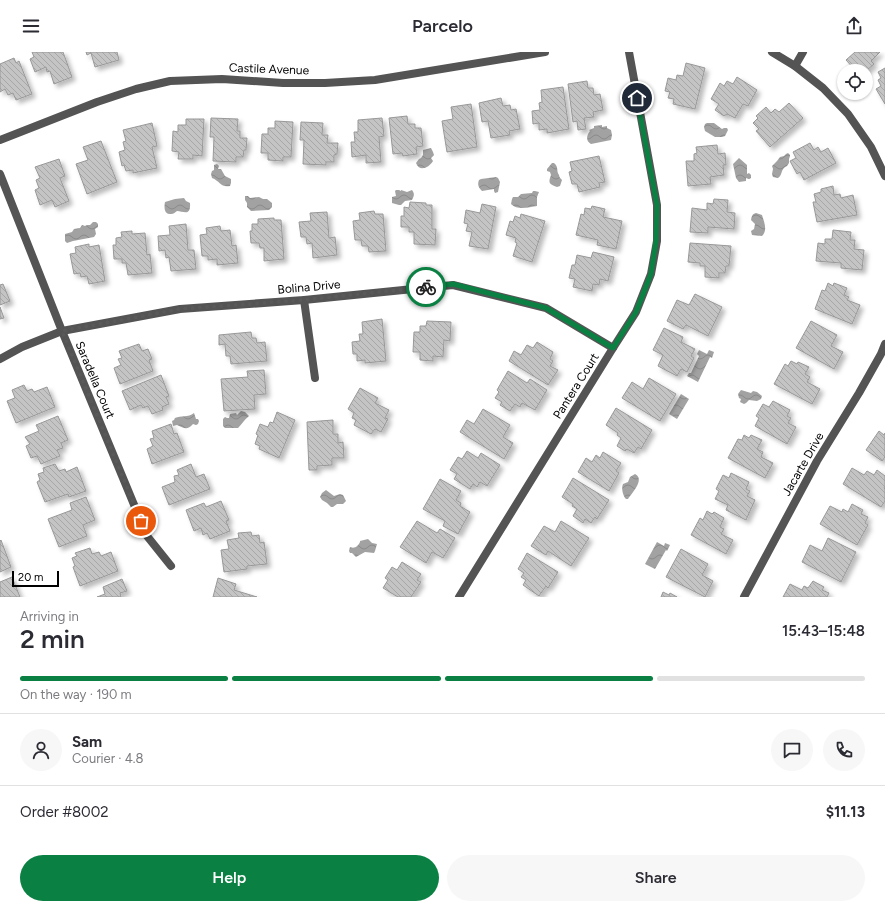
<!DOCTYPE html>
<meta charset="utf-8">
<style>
body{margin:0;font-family:Figtree,sans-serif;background:#f7f7f7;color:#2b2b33;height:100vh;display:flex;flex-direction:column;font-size:15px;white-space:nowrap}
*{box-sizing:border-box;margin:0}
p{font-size:13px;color:#7c7c81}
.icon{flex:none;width:22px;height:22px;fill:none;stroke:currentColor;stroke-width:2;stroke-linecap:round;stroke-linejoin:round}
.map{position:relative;height:545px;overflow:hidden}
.drawer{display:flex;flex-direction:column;background:#fff;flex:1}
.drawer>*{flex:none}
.fabs{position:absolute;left:837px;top:12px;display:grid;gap:8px}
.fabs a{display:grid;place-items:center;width:36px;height:36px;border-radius:50%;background:#fff;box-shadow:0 1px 3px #0004;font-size:20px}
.scale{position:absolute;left:12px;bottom:10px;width:47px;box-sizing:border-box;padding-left:4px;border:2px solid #000;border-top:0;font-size:11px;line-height:14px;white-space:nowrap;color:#000;-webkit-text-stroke:3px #fff;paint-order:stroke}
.pin{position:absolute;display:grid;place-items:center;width:34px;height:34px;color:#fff;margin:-17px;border:2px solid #fff;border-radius:50%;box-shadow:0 1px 4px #0007}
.courier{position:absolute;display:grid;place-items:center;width:40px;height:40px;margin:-20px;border:3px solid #0b8043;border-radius:50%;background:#fff;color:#222;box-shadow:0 1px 5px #0007}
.headline em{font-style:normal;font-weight:600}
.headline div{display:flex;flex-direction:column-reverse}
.headline{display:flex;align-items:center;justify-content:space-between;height:68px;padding:0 20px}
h1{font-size:26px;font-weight:600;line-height:30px}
.bar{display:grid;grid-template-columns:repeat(4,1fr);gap:6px 4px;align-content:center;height:48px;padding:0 20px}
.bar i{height:5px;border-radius:3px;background:#e1e1e2}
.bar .current{background:#0b8043}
.bar p{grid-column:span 4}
.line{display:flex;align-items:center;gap:10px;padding:0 20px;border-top:1px solid #e1e1e2}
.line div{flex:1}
.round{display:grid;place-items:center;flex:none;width:42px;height:42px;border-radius:21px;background:#f7f7f7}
.primary-button{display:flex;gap:8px;margin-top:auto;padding:8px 20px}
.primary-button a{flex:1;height:46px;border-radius:24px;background:#0b8043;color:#fff;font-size:16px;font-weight:600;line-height:46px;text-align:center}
.primary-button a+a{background:#f7f7f7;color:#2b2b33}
header{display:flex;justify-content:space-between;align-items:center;height:52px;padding:0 20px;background:#fff;font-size:18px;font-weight:600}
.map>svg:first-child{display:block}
.water{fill:url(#water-waves)}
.building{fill:url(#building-back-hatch);stroke:#989898;filter:url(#shadow)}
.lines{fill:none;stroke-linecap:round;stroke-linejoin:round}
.street{stroke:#545454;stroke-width:8}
.done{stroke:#595959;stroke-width:4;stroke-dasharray:0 7.2}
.route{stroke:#0b8043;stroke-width:5}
.labels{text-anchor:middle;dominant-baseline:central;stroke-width:3;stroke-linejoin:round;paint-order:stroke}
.street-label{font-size:12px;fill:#000;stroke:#fff}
</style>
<header><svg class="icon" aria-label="menu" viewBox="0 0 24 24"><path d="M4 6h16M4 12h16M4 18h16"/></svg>Parcelo<svg class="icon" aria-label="share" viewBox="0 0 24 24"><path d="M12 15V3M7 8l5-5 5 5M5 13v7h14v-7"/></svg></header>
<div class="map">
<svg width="885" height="545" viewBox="0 0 885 545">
<defs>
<pattern id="water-waves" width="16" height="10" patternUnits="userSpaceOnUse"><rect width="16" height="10" fill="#a2a2a2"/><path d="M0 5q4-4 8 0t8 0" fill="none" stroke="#8a8a8a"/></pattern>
<pattern id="building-back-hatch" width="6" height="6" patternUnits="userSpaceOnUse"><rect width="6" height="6" fill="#c4c4c4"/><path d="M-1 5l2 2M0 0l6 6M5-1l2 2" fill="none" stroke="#a7a7a7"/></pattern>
<filter id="shadow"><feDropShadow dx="3.5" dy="3.5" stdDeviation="2" flood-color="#0004"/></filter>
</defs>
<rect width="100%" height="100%" fill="#fff"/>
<!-- water -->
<g class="water">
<polygon points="707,71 714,71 722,77 724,76 727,76 728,78 725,84 722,85 715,85 705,79 704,75 705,72"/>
<path d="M602,73V75L607,74V76L611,78L612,83L611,88L591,92C586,89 586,84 590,79L589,78L594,76V74Z"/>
<path d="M431,96L433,100L434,103L431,106L433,109C429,116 419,120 416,111L419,107L421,106L423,103V98Z"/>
<path d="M788,101L790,103V104L789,107V111L787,114C780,117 783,123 778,126L773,125L772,122L773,117L772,114L777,109L780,105L784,104L786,102Z"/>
<polygon points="739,106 747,113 747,122 749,121 751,123 751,126 749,127 746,126 746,129 739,130 736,126 733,112"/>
<path d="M552,111H554C559,115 556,119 559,123C559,125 561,127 562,128L560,134L557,135C549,132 548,131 551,123L550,120L547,119V117Z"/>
<path d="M217,112L219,114L218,117H221L225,124L231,127V131L230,134C221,136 220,129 212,126L211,122L212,119L214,118V113Z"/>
<path d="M496,125L498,126L500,130L498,140L495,141L494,139V137L482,139C479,136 477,133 479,128L481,127Z"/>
<path d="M396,138H399L401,139V138L407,140L412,138C415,142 414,144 412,148L405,149L401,153H399L392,151V145L396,144L395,139Z"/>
<path d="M533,139H535L539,140L537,145V154C529,155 518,159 511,152L512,147L513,145H518L521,142L532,141Z"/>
<polygon points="245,144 248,144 250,146 259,145 263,147 267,147 272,151 272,155 269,158 251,159 247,155 247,151 245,148"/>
<path d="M184,146L186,149L190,151C191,165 183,159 177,159C175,160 174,162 171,162C164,163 164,155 165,150L175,147Z"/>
<path d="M756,161L762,163C764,170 768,178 762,184L752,183L751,179L754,177L755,172L751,168C752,164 752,162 756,161Z"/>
<polygon points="93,170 96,170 98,172 98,175 95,177 96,182 94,185 73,189 67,191 65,189 65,182 72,180 74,177 80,176 82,173 85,174 87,173 90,173"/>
<polygon points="699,298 707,302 709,298 714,300 712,306 710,305 698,330 687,324 689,321 691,321 699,304 697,302"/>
<polygon points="741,338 751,341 753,339 757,340 762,344 761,347 757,349 749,348 746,351 744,352 740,350 741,347 739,346 738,342"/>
<polygon points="681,342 689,347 677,367 669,362"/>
<path d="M241,359L245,360L249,364C244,368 242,372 238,376H225L223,374V367L225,365L227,366H229L230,362L236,361L237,363Z"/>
<path d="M194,361L196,367H198L199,369L198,372L196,373L193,372C187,379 184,376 177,373L173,374L172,369L174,368L175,366C181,363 188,366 194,361Z"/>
<path d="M635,422C645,427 633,440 628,447H626C623,444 621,436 623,432L628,430L630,425Z"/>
<polygon points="326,438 334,444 340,442 343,443 346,449 343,452 337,452 333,455 331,455 327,451 322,448 320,445 322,441"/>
<path d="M368,487L372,491L377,492L375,499L374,501L365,500L356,505L352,501H350L349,499L350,495C355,497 358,494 360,490V489Z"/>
<polygon points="657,490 664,494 665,491 670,493 667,499 666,498 655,517 645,512"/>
</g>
<!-- building -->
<g class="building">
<polygon points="32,0 63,0 72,25 54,32 50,19 47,20 46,15 35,20 30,7 34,5"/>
<polygon points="86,0 117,0 119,8 95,15 91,1 87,3"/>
<polygon points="855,0 880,0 871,9 874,12 866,19 856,19 846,8"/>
<polygon points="14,6 16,11 19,9 32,42 16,48 13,41 8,43 5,37 0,40 0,12"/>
<polygon points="686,11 705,16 695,57 673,52 674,47 668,46 670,40 665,39 668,26 676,28 677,23 683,24"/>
<polygon points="885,16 885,52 876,37 881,34 878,28 881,26 878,20"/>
<polygon points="737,25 757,38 748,54 743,52 735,66 727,62 724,64 715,58 719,52 711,47 720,31 724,34 727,29 733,32"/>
<polygon points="587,29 588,36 593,36 594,43 600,42 603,58 593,60 594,65 584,66 586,77 578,78 577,69 573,70 568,32"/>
<polygon points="563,35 569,77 547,81 547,77 539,78 539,71 533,72 532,59 540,58 539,51 542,50 541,38"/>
<polygon points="501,46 503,54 510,53 511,58 516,57 520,77 509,79 510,83 491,86 488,69 482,70 479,51"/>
<polygon points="789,51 803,66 770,95 756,79 759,77 753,71 758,66 756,64 766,55 771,61 775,57 779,60"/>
<polygon points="471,52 477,95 447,100 442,69 453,67 451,55"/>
<polygon points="407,64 408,72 415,72 415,76 421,76 423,94 416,95 417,102 403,104 402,101 393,102 389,66"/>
<polygon points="211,66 238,67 237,79 240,79 240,86 247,86 246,98 244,98 243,105 236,105 236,110 213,109 214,85 210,85"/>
<polygon points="382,66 384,84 379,85 381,110 366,111 366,103 352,105 351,90 355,90 354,80 358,80 358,68"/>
<polygon points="186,67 204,67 202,104 193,103 193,107 178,107 179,100 172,99 173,79 178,80 178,73 186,73"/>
<polygon points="275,69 293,70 291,105 283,105 283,109 268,108 268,101 261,101 262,82 268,82 268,76 275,76"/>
<polygon points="301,70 323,71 322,83 328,83 327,91 338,91 337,102 334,103 334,110 326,110 326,113 303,112 304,88 300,88"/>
<polygon points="152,71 157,94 152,95 157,116 133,121 133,118 126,119 124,113 122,114 119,100 125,98 123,90 126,89 123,78"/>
<polygon points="101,89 117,130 87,142 76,112 88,108 83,95"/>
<polygon points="810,91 814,98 818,95 821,100 828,96 836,111 804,128 800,120 797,122 790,109 796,106 793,100"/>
<polygon points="717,93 718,102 725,101 726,113 723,113 724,123 710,125 711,132 688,134 686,109 694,109 694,102 697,101 696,95"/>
<polygon points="599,104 605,130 599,131 600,135 579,140 577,132 572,132 569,120 572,119 570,110"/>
<polygon points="59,107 65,124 60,126 69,149 55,155 52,148 40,153 35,138 39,136 36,128 40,126 35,115"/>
<polygon points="833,134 834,143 840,142 841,146 853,143 857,163 817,170 813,150 816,150 814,142 821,140 821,137"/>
<polygon points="714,147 728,148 727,160 735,161 734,177 708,175 708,181 690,180 692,156 707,158 707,151 713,152"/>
<polygon points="410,150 426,151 426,153 432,153 432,177 436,177 435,193 414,192 414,180 409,180 409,175 401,175 401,164 404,164 404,155 409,156"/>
<polygon points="482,152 496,155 488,197 469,194 472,180 466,179 468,172 464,171 466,158 480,161"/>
<polygon points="592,154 605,157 603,165 622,169 616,197 597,193 598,188 576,183 581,162 584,163 585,156 591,157"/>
<polygon points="374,159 375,162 383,162 386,199 369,200 368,194 362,194 361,188 355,188 353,169 360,168 359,161"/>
<polygon points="327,160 329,186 335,185 337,203 313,206 312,191 307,192 306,185 301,185 299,170 311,169 310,161"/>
<polygon points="521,162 545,169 532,210 513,204 517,191 515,190 516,186 506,183 510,169 513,170 515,164 520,166"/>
<polygon points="274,166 274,168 281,168 284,207 264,209 264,196 260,196 259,191 251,191 250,179 252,179 252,172 258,172 258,167"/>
<polygon points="186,172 188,198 194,198 196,217 171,219 169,205 166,206 165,198 159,199 158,184 170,183 169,174"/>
<polygon points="220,174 221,179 230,178 232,194 236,193 238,211 217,213 217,207 208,208 208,204 202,204 200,183 207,182 206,176"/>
<polygon points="833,178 851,180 850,188 855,188 854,197 864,198 862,218 841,216 841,211 816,209 818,191 825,192 825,187 832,187"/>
<polygon points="132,179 132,182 145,181 147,203 150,202 152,221 128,223 126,211 122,211 122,207 114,207 113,193 116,193 116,186 122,185 121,180"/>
<polygon points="690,191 731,194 729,214 726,214 725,221 719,221 719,226 705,225 705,214 700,214 700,211 688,210"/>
<polygon points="89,192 89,195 99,193 105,229 89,232 87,224 81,225 80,221 74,222 70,202 76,201 75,195"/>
<polygon points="593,200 614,205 608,229 600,227 599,233 593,232 592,239 573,235 575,227 569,226 572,213 575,213 577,203 591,206"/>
<polygon points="828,231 833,234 834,231 847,236 844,243 849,245 847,248 860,253 852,272 815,257 822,238 825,239"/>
<polygon points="3,232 10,249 0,253 0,233"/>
<polygon points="695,242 722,255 708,284 686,273 683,277 667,269 677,248 689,253"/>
<polygon points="0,255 4,266 0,267"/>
<polygon points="382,267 386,309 365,311 365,308 357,309 357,302 353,302 352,290 360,289 359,282 363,282 362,270"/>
<polygon points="427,269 451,270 450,289 444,288 443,305 433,304 433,309 420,308 420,300 413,300 414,280 420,280 420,274 426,274"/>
<polygon points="811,269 837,283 831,294 843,300 834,317 796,296"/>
<polygon points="664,276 683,285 681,290 695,297 691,304 694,306 687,320 681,317 677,324 658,314 663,303 653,298"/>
<polygon points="251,280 252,286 256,286 257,291 265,290 267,309 231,312 230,304 226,304 225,292 219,293 219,283"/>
<polygon points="537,290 553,300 550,307 553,309 550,314 558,318 548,333 509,309 514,299 521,303 527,293 533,296"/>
<polygon points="139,292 142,299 148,297 152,307 149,308 153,319 120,332 114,316 121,313 118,307 122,306 119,299"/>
<polygon points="791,309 797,312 798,310 809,315 805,322 810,325 807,330 820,337 812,352 774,332 785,312 788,314"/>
<polygon points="264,318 266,342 254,343 255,357 224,359 221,327 248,325 247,319"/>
<polygon points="508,319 527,331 530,327 547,338 535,358 522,351 520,355 515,352 510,359 500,353 502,350 495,346 499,340 497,338"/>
<polygon points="161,323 169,344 166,345 169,352 162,355 163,358 152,362 148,354 143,356 141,353 130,358 122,339"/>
<polygon points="649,326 676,342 660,369 622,346 632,330 643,337"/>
<polygon points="24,333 27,339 32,337 34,340 47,335 55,355 16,371 7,349 15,346 12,338"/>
<polygon points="360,336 378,346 375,351 389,358 385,366 388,367 381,380 375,377 371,382 354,373 356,368 352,366 354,361 348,357"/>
<polygon points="773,349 790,358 787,364 791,366 788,371 796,375 787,392 755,374 759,366 756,364 763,352 769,355"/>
<polygon points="616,356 652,378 641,397 638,395 634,401 627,397 625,399 617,394 621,386 617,383 618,381 606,373"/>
<polygon points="483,357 510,373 503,385 513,391 504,407 460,380 467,368 474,372"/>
<polygon points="277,360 295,368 279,406 259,397 260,394 255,392 258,383 256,382 260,372 268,375 270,370 273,371"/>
<polygon points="58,364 68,388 61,391 63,396 57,398 60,404 41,412 37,404 31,406 26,394 30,392 25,385 39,379 36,373"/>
<polygon points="333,368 333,382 338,382 338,391 343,390 344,406 332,406 332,413 317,414 317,418 309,418 307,370"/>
<polygon points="171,372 174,382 177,381 184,400 152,412 147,397 153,394 150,387 154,386 152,379"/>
<polygon points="879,379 884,383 885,381 885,405 882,409 866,398"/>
<polygon points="744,383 749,386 751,383 762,388 757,397 763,400 761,405 773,411 765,426 728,406 738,387 742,388"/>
<polygon points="467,399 478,406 481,401 500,413 487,434 480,430 477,435 473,432 470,437 454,427 457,422 450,418 458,405 462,407"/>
<polygon points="603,400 621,411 616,419 619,421 609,439 578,420 586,406 592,410 596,403 600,406"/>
<polygon points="55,412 59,419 65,417 66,420 77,415 86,439 69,445 68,442 45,450 37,430 40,428 38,422 44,420 43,416"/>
<polygon points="191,412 196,425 204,422 210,437 169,453 162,435 175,430 174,424 179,423 177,418"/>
<polygon points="852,416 864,423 867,419 874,423 877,418 885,424 885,434 884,436 885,437 885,449 881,455 843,432"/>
<polygon points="731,421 749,430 746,437 750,439 747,444 755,448 746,468 726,458 728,453 715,447 719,439 716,437 723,423 729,426"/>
<polygon points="573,426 609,448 597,467 595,465 591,471 585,467 583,471 573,464 577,457 572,454 573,452 562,445"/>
<polygon points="440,427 461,439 456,448 461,451 460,454 470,460 458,482 443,474 445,469 423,457"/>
<polygon points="86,445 95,468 83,473 87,484 59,495 48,467 72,458 70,451"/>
<polygon points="221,449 229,468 226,469 230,479 210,487 207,481 203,483 201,476 194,479 186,458 204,451 206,455"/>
<polygon points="852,452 863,458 861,462 868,465 865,471 868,473 857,493 820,472 830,454 842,460 843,457 848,460"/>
<polygon points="707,459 712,462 714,460 724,466 720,475 724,477 721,482 733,488 726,502 691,483 700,466 703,468"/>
<polygon points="417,469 437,481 440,477 455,486 443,506 432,500 426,511 400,495"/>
<polygon points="561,469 589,486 571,514 548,499 546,503 531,494 544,474 555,480"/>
<polygon points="251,480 252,484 259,483 260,491 264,490 267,512 247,514 247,517 224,520 221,498 229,497 227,488 239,486 238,481"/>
<polygon points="828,486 856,500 841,530 802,510 810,493 822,499"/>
<polygon points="1,488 11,515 0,520 0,489"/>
<polygon points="90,496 92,502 99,500 101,504 111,500 118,519 80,534 73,515 75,514 72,506 77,504 75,501"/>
<polygon points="681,497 708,512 702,523 713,529 705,545 666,525"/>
<polygon points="527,501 558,520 548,536 546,534 539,544 523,533 526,528 521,525 524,521 518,517"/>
<polygon points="402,510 421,522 417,528 421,530 411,545 398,545 383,536 388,528 385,526 392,515 397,518"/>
<polygon points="12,525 20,545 0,545 0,530"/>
<polygon points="218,526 236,532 234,538 257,545 213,545"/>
<polygon points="122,527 127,539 120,541 121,545 97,545 105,542 103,535"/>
<polygon points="813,529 824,535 822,538 829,541 827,545 783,545 790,532 802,538 804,534 808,536"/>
<polygon points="663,540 669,543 670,541 677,545 661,545"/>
</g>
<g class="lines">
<!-- street -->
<g class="street">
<polyline points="772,0 795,14 823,36 848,62 871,95 885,124"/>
<polyline points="795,14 803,0"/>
<polyline points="0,88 97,50 136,37 170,29 222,27 283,31 325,31 375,28 545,0"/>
<polyline points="0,122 62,279 147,484 171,514"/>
<polyline points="304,248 315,326"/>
<polyline points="0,307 22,295 62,279 180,257 304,248 453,233 546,256 613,296"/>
<polyline points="459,545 613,296 636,260 651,222 657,189 657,153 629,0"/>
<polyline points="744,545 817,409 859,341 881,302 885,292"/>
</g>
</g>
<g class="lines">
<!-- done -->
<polyline class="done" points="141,469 62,279 180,257 304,248 426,235"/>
<!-- route -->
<polyline class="route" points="426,235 453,232 546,256 613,296 636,260 651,222 656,189 657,153 637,46"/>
</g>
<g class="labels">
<!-- street labels -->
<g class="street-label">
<text transform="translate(269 17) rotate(2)">Castile Avenue</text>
<text transform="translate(309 235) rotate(-5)">Bolina Drive</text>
<text transform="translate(95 328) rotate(67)">Saradella Court</text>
<text transform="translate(576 334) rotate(-58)">Pantera Court</text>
<text transform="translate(803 412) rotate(-60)">Jacarte Drive</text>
</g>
</g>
</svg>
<div class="fabs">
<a><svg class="icon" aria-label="locate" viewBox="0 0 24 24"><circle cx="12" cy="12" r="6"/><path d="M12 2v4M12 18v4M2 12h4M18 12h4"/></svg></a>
</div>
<div class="scale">20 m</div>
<div class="pin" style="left:141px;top:469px;background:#ea580c"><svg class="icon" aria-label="bag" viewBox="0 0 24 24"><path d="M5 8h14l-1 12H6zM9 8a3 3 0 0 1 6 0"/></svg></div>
<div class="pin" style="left:637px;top:46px;background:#1f2937"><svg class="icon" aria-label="home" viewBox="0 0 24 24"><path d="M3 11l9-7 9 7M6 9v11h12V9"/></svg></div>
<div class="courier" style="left:426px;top:235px"><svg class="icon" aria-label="bike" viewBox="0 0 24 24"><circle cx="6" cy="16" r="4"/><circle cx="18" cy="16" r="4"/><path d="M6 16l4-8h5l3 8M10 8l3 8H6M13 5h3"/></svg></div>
</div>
<section class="drawer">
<div class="headline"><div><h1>2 min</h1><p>Arriving in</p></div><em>15:43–15:48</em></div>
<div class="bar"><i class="current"></i><i class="current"></i><i class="current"></i><i></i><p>On the way · 190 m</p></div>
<div class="line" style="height:72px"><a class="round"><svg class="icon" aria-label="person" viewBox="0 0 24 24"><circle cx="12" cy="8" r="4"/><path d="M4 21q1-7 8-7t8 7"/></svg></a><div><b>Sam</b><p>Courier · 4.8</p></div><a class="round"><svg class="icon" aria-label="chat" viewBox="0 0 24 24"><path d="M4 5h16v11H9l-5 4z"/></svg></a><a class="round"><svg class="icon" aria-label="phone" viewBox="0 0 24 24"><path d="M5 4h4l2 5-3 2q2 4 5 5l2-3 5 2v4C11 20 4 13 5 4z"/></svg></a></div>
<div class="line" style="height:52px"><div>Order #8002</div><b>$11.13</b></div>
<div class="primary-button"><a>Help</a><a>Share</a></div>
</section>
